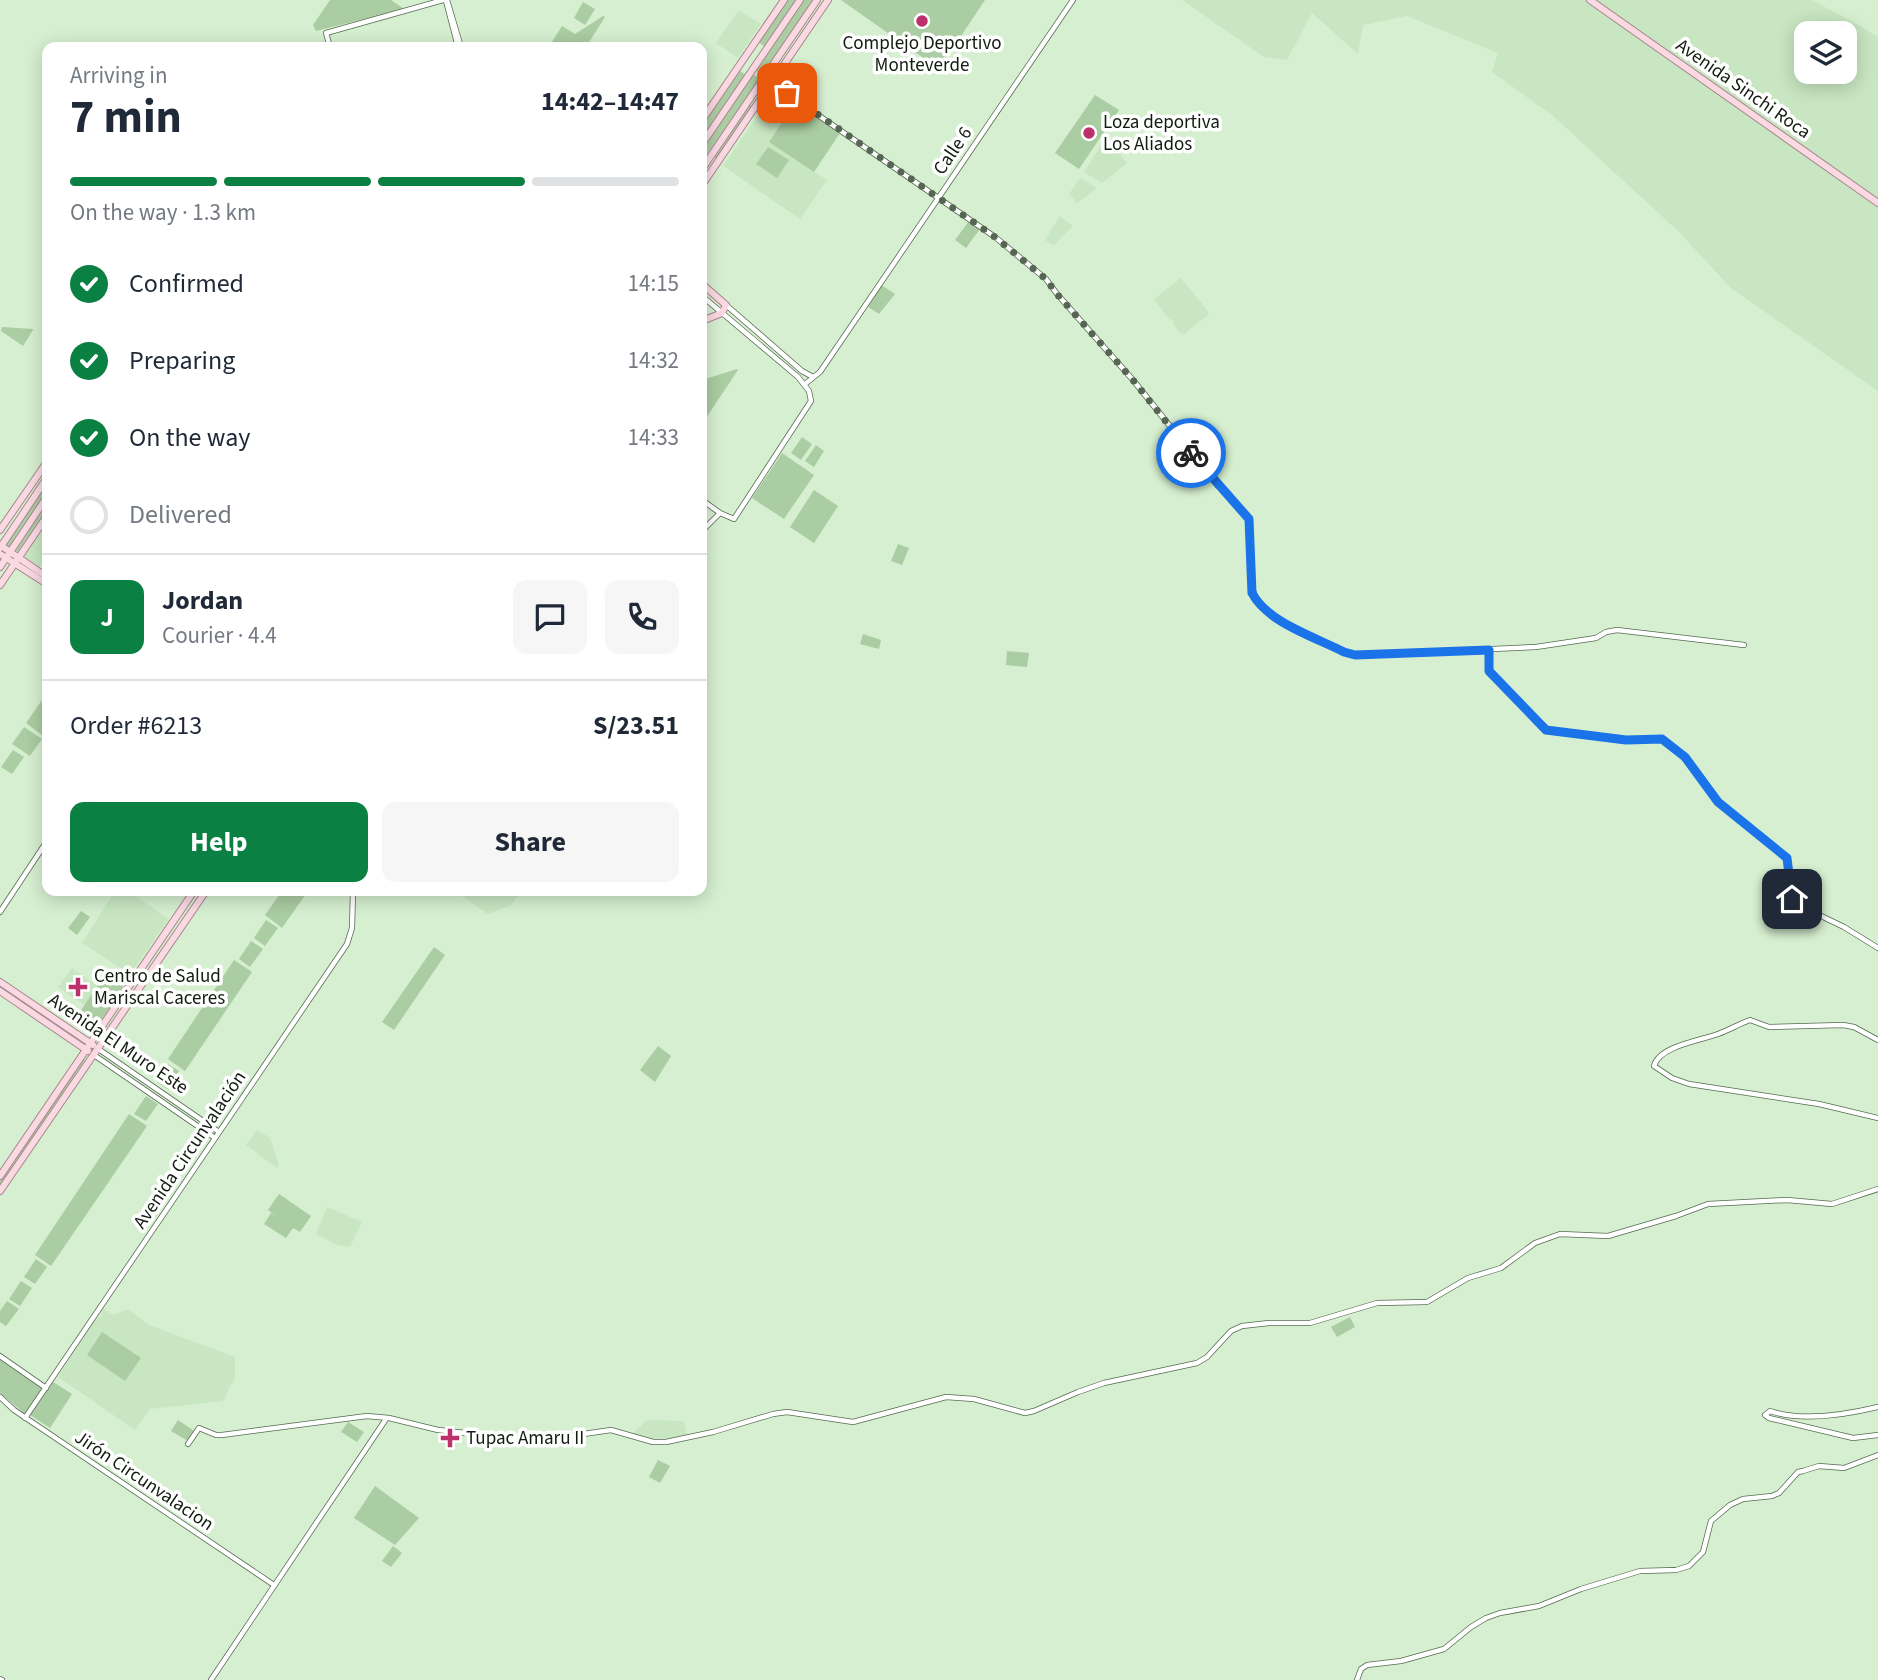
<!DOCTYPE html>
<meta charset="utf-8">
<style>
body{margin:0;font-family:"Source Sans 3",sans-serif;background:#f6f6f7;color:#1f2937;height:100vh;display:flex;flex-direction:column;font-size:26px;white-space:nowrap}
*{box-sizing:border-box;margin:0}
p{font-size:23px;color:#747a83}
.icon{flex:none;width:38px;height:38px;fill:none;stroke:currentColor;stroke-width:2;stroke-linecap:round;stroke-linejoin:round}
.map{position:relative;flex:1;overflow:hidden}
.side{position:absolute;left:42px;top:42px;width:665px;height:854px;display:flex;flex-direction:column;background:#fff;border-radius:14px;box-shadow:0 4px 18px #0003}
.side>*{flex:none}
.tools{position:absolute;left:1794px;top:21px;display:grid;gap:14px}
.tools a{display:grid;place-items:center;width:63px;height:63px;border-radius:14px;background:#fff;box-shadow:0 4px 18px #0003;font-size:35px}
.pin{position:absolute;display:grid;place-items:center;width:60px;height:60px;color:#fff;margin:-30px;border-radius:14px;box-shadow:0 4px 10px #0006}
.courier{position:absolute;display:grid;place-items:center;width:70px;height:70px;margin:-35px;border:5px solid #1a73e8;border-radius:50%;background:#fff;color:#222;box-shadow:0 2px 9px #0007}
.summary em{font-style:normal;font-weight:700}
.summary div{display:flex;flex-direction:column-reverse}
.summary{display:flex;align-items:center;justify-content:space-between;height:119px;padding:0 28px}
h1{font-size:46px;font-weight:700;line-height:52px}
.bar{display:grid;grid-template-columns:repeat(4,1fr);gap:10px 7px;align-content:center;height:84px;padding:0 28px}
.bar i{height:9px;border-radius:5px;background:#e0e1e3}
.bar .active{background:#0b8043}
.bar p{grid-column:span 4}
.line{display:flex;align-items:center;gap:18px;padding:0 28px;border-top:2px solid #e0e1e3}
.line div{flex:1}
.round{display:grid;place-items:center;flex:none;width:74px;height:74px;border-radius:14px;background:#f6f6f7}
ol{padding:0 28px;list-style:none}
li{display:flex;align-items:center;gap:21px;height:77px}
li p{margin-inline-start:auto}
li .icon{padding:7px;border-radius:50%;background:#0b8043;color:#fff;stroke-width:4}
li:last-child{color:#747a83}
li i{width:38px;height:38px;border:4px solid #e0e1e3;border-radius:50%}
.action{display:flex;gap:14px;margin-top:auto;padding:14px 28px}
.action a{flex:1;height:80px;border-radius:14px;background:#0b8043;color:#fff;font-size:28px;font-weight:700;line-height:80px;text-align:center}
.action a+a{background:#f6f6f7;color:#1f2937}
.map>svg:first-child{display:block}
.built{fill:#c8e6c1;fill-rule:evenodd}
.green{fill:#abcda3}
.lines{fill:none;stroke-linecap:round;stroke-linejoin:round}
.minor-casing{stroke:#556b50;stroke-width:6}
.major-casing{stroke:#a7878d;stroke-width:8}
.minor{stroke:#fff;stroke-width:4.5}
.major{stroke:#fad9e3;stroke-width:6}
.done{stroke:#576654;stroke-width:7;stroke-dasharray:0 12.6}
.route{stroke:#1a73e8;stroke-width:9}
.poi-dot{fill:#bc316c;stroke:#fff;stroke-width:2.5}
.labels{text-anchor:middle;dominant-baseline:central;stroke-width:7;stroke-linejoin:round;paint-order:stroke}
.poi-label{font-size:19px;fill:#131c11;stroke:#fff;text-anchor:start}
.street-label{font-size:19px;fill:#131c11;stroke:#fff}
</style>
<div class="map">
<svg width="1878" height="1680" viewBox="0 0 1878 1680">
<rect width="100%" height="100%" fill="#d6efd0"/>
<!-- built -->
<g class="built">
<path d="M1182,0H1812L1860,26L1878,37V391L1731,288L1678,231L1552,115L1492,72L1498,53L1407,16L1363,25L1358,54L1312,13L1287,60L1264,57ZM1806,33H1844V72H1806Z"/>
<polygon points="739,10 761,24 738,58 716,43"/>
<polygon points="775,89 795,103 769,142 827,180 800,219 723,166"/>
<polygon points="1106,138 1127,163 1102,183 1084,172"/>
<polygon points="1080,178 1097,188 1077,203 1069,194"/>
<polygon points="1060,216 1073,226 1054,245 1045,240"/>
<polygon points="1181,278 1208,311 1209,314 1184,334 1180,333 1173,324 1174,321 1169,319 1154,299"/>
<polygon points="45,522 47,524 47,555 39,567 22,555"/>
<polygon points="115,891 128,891 169,919 130,974 82,943"/>
<polygon points="455,891 521,891 511,905 488,914"/>
<polygon points="72,968 97,986 84,1005 58,987"/>
<polygon points="257,1130 270,1138 279,1165 277,1168 246,1145"/>
<polygon points="327,1207 362,1222 350,1247 337,1245 316,1234"/>
<polygon points="103,1309 113,1315 128,1309 149,1325 235,1357 235,1377 223,1401 150,1409 135,1430 58,1377 96,1318 101,1316"/>
<polygon points="647,1420 684,1421 687,1436 650,1440 633,1433"/>
</g>
<!-- green -->
<g class="green">
<polygon points="330,0 391,0 404,9 316,31 313,25"/>
<polygon points="787,0 797,0 764,46 758,42"/>
<polygon points="802,0 814,0 765,73 759,74 755,69"/>
<polygon points="841,0 985,0 939,69"/>
<polygon points="583,2 595,9 585,25 574,18"/>
<polygon points="603,16 605,17 586,47 567,47 568,44 566,47 550,45 562,26 575,34"/>
<polygon points="739,70 746,75 702,139 702,125"/>
<polygon points="752,74 759,78 758,82 705,157 702,155 702,147"/>
<polygon points="1095,95 1119,110 1079,169 1055,153"/>
<polygon points="795,103 840,133 814,172 769,142"/>
<polygon points="749,104 754,107 717,159 713,157"/>
<polygon points="768,147 789,160 777,178 756,164"/>
<polygon points="969,221 980,229 966,248 955,240"/>
<polygon points="881,285 895,294 879,314 868,307"/>
<polygon points="2,327 33,329 33,330 23,346 1,331"/>
<polygon points="737,369 738,370 702,424 702,380"/>
<polygon points="802,437 812,444 801,460 791,453"/>
<polygon points="816,445 824,451 814,467 805,461"/>
<polygon points="782,453 814,475 784,519 752,498"/>
<polygon points="47,481 47,493 9,549 2,546"/>
<polygon points="814,490 838,506 814,543 790,527"/>
<polygon points="47,500 47,510 18,552 14,549"/>
<polygon points="898,544 909,548 902,565 891,561"/>
<polygon points="863,634 881,640 879,649 860,644"/>
<polygon points="1007,651 1029,653 1027,667 1006,665"/>
<polygon points="47,693 47,731 43,736 26,723"/>
<polygon points="24,727 42,739 30,756 12,744"/>
<polygon points="13,750 24,757 12,774 1,767"/>
<polygon points="282,891 308,891 282,928 265,915"/>
<polygon points="81,911 90,917 77,935 68,928"/>
<polygon points="266,920 278,928 265,946 254,938"/>
<polygon points="251,941 263,949 250,967 239,959"/>
<polygon points="434,947 445,955 394,1030 382,1022"/>
<polygon points="234,960 252,972 185,1071 168,1059"/>
<polygon points="108,970 127,982 93,1032 89,1033 73,1022"/>
<polygon points="658,1046 671,1056 655,1082 640,1070"/>
<polygon points="83,1058 85,1060 0,1186 0,1180"/>
<polygon points="168,1064 179,1071 167,1089 157,1082"/>
<polygon points="146,1096 158,1104 146,1121 134,1114"/>
<polygon points="129,1114 147,1126 51,1266 35,1255"/>
<polygon points="279,1194 311,1216 300,1232 293,1228 286,1238 264,1224 271,1213 276,1216 268,1210"/>
<polygon points="36,1259 47,1267 35,1284 24,1277"/>
<polygon points="21,1281 32,1288 20,1306 9,1299"/>
<polygon points="7,1301 19,1309 6,1326 0,1322 0,1311"/>
<polygon points="1350,1317 1355,1327 1337,1337 1331,1327"/>
<polygon points="102,1332 141,1358 125,1381 87,1355"/>
<polygon points="0,1358 43,1387 25,1414 0,1393"/>
<polygon points="53,1382 72,1394 50,1428 30,1415"/>
<polygon points="178,1420 194,1431 188,1441 171,1431"/>
<polygon points="348,1422 364,1432 357,1442 341,1432"/>
<polygon points="658,1460 670,1466 660,1483 649,1477"/>
<polygon points="375,1486 419,1518 395,1545 354,1518"/>
<polygon points="393,1546 402,1553 391,1567 382,1561"/>
</g>
<g class="lines">
<defs>
<g id="minor">
<polyline points="447,0 461,47"/>
<polyline points="446,1 458,47"/>
<polyline points="330,47 326,33 443,0"/>
<polyline points="770,82 995,237 1046,279 1057,294 1133,380 1218,486 1221,487 1249,519 1252,588 1258,603 1273,617 1344,652 1358,655 1536,647 1596,638 1606,632 1617,630 1744,645"/>
<polyline points="702,296 798,377 809,391 811,401 734,519 720,513 702,500"/>
<polyline points="726,305 802,371 813,377"/>
<polyline points="805,384 820,372 1073,0"/>
<polyline points="702,531 720,513"/>
<polyline points="1489,650 1489,671 1546,731 1626,740 1662,739 1685,757 1718,802 1787,858 1789,886 1794,903 1844,927 1878,948"/>
<polyline points="0,912 47,841"/>
<path d="M1878,1040L1854,1027L1843,1025L1769,1027L1750,1020C1739,1024 1729,1030 1718,1034C1702,1040 1659,1046 1654,1066L1672,1078L1689,1084L1819,1104L1878,1118"/>
<polyline points="97,1048 219,1132"/>
<polyline points="94,1055 215,1138"/>
<polyline points="0,1356 46,1388"/>
<polyline points="0,1397 14,1410 274,1585"/>
<path d="M1878,1407C1845,1415 1803,1422 1770,1411L1765,1415L1769,1418L1853,1438L1878,1435"/>
<polyline points="25,1418 347,944 352,928 353,891"/>
<polyline points="188,1444 199,1428 216,1435 222,1435 367,1416 389,1418 438,1430 521,1439 549,1439 611,1430 653,1442 666,1442 713,1432 773,1414 787,1412 853,1422 946,1397 974,1399 1025,1413 1034,1411 1078,1392 1104,1383 1197,1363 1207,1357 1231,1331 1242,1326 1269,1323 1310,1323 1377,1303 1427,1302 1468,1278 1501,1268 1535,1243 1560,1234 1608,1236 1676,1216 1708,1204 1787,1200 1832,1204 1878,1189"/>
<polyline points="0,1679 2,1680"/>
<polyline points="211,1680 386,1419"/>
<polyline points="1357,1680 1361,1669 1367,1665 1401,1661 1444,1649 1471,1627 1486,1618 1500,1613 1539,1606 1581,1589 1640,1571 1676,1570 1689,1566 1703,1552 1711,1521 1730,1505 1743,1499 1772,1496 1779,1493 1798,1472 1803,1471 1819,1466 1844,1468 1878,1455"/>
</g>
<g id="major">
<polyline points="1590,0 1878,203"/>
<polyline points="702,120 784,0"/>
<polyline points="702,144 800,0"/>
<polyline points="702,169 817,0"/>
<polyline points="702,185 828,0"/>
<polyline points="702,284 726,305 722,313 702,321"/>
<polyline points="0,530 47,462"/>
<polyline points="0,545 47,577"/>
<polyline points="0,548 47,478"/>
<polyline points="0,554 47,584"/>
<polyline points="0,567 47,497"/>
<polyline points="0,585 47,516"/>
<polyline points="0,982 93,1045"/>
<polyline points="0,991 88,1051"/>
<polyline points="0,1176 194,891"/>
<polyline points="0,1191 206,891"/>
</g>
</defs>
<!-- minor casing -->
<use href="#minor" class="minor-casing"/>
<!-- major casing -->
<use href="#major" class="major-casing"/>
<!-- minor -->
<use href="#minor" class="minor"/>
<!-- major -->
<use href="#major" class="major"/>
</g>
<g class="lines">
<!-- done -->
<polyline class="done" points="787,93 995,237 1046,279 1057,294 1133,380 1191,453"/>
<!-- route -->
<path class="route" d="M1191,453L1249,519L1252,593C1268,623 1315,637 1344,652L1355,655L1489,650V671L1546,730L1626,740L1662,739L1685,757L1718,802L1787,858L1792,899"/>
</g>
<!-- markers -->
<g class="poi-dot">
<circle cx="922" cy="21" r="7"/>
<circle cx="1089" cy="133" r="7"/>
<path d="M74.5 976.5h7v7h7v7h-7v7h-7v-7h-7v-7h7z"/>
<path d="M446.5 1427.5h7v7h7v7h-7v7h-7v-7h-7v-7h7z"/>
</g>
<g class="labels">
<!-- poi labels -->
<g class="poi-label">
<text x="922" y="43" text-anchor="middle">Complejo Deportivo<tspan x="922" dy="22">Monteverde</tspan></text>
<text x="1103" y="122">Loza deportiva<tspan x="1103" dy="22">Los Aliados</tspan></text>
<text x="94" y="976">Centro de Salud<tspan x="94" dy="22">Mariscal Caceres</tspan></text>
<text x="466" y="1438">Tupac Amaru II</text>
</g>
<!-- street labels -->
<g class="street-label">
<text transform="translate(1743 89) rotate(35)">Avenida Sinchi Roca</text>
<text transform="translate(953 151) rotate(-56)">Calle 6</text>
<text transform="translate(118 1044) rotate(34)">Avenida El Muro Este</text>
<text transform="translate(190 1150) rotate(-56)">Avenida Circunvalación</text>
<text transform="translate(144 1481) rotate(34)">Jirón Circunvalacion</text>
</g>
</g>
</svg>
<div class="tools">
<a><svg class="icon" aria-label="layers" viewBox="0 0 24 24"><path d="M12 4l9 5-9 5-9-5zM3 14l9 5 9-5"/></svg></a>
</div>
<div class="pin" style="left:787px;top:93px;background:#ea580c"><svg class="icon" aria-label="bag" viewBox="0 0 24 24"><path d="M5 8h14l-1 12H6zM9 8a3 3 0 0 1 6 0"/></svg></div>
<div class="pin" style="left:1792px;top:899px;background:#1f2937"><svg class="icon" aria-label="home" viewBox="0 0 24 24"><path d="M3 11l9-7 9 7M6 9v11h12V9"/></svg></div>
<div class="courier" style="left:1191px;top:453px"><svg class="icon" aria-label="bike" viewBox="0 0 24 24"><circle cx="6" cy="16" r="4"/><circle cx="18" cy="16" r="4"/><path d="M6 16l4-8h5l3 8M10 8l3 8H6M13 5h3"/></svg></div>
<section class="side">
<div class="summary"><div><h1>7 min</h1><p>Arriving in</p></div><em>14:42–14:47</em></div>
<div class="bar"><i class="active"></i><i class="active"></i><i class="active"></i><i></i><p>On the way · 1.3 km</p></div>
<ol>
<li><svg class="icon" aria-label="check" viewBox="0 0 24 24"><path d="M5 12l5 5 9-10"/></svg>Confirmed<p>14:15</p></li>
<li><svg class="icon" aria-label="check" viewBox="0 0 24 24"><path d="M5 12l5 5 9-10"/></svg>Preparing<p>14:32</p></li>
<li><svg class="icon" aria-label="check" viewBox="0 0 24 24"><path d="M5 12l5 5 9-10"/></svg>On the way<p>14:33</p></li>
<li><i></i>Delivered</li>
</ol>
<div class="line" style="height:126px"><b class="round" style="background:#0b8043;color:#fff">J</b><div><b>Jordan</b><p>Courier · 4.4</p></div><a class="round"><svg class="icon" aria-label="chat" viewBox="0 0 24 24"><path d="M4 5h16v11H9l-5 4z"/></svg></a><a class="round"><svg class="icon" aria-label="phone" viewBox="0 0 24 24"><path d="M5 4h4l2 5-3 2q2 4 5 5l2-3 5 2v4C11 20 4 13 5 4z"/></svg></a></div>
<div class="line" style="height:91px"><div>Order #6213</div><b>S/23.51</b></div>
<div class="action"><a>Help</a><a>Share</a></div>
</section>
</div>
